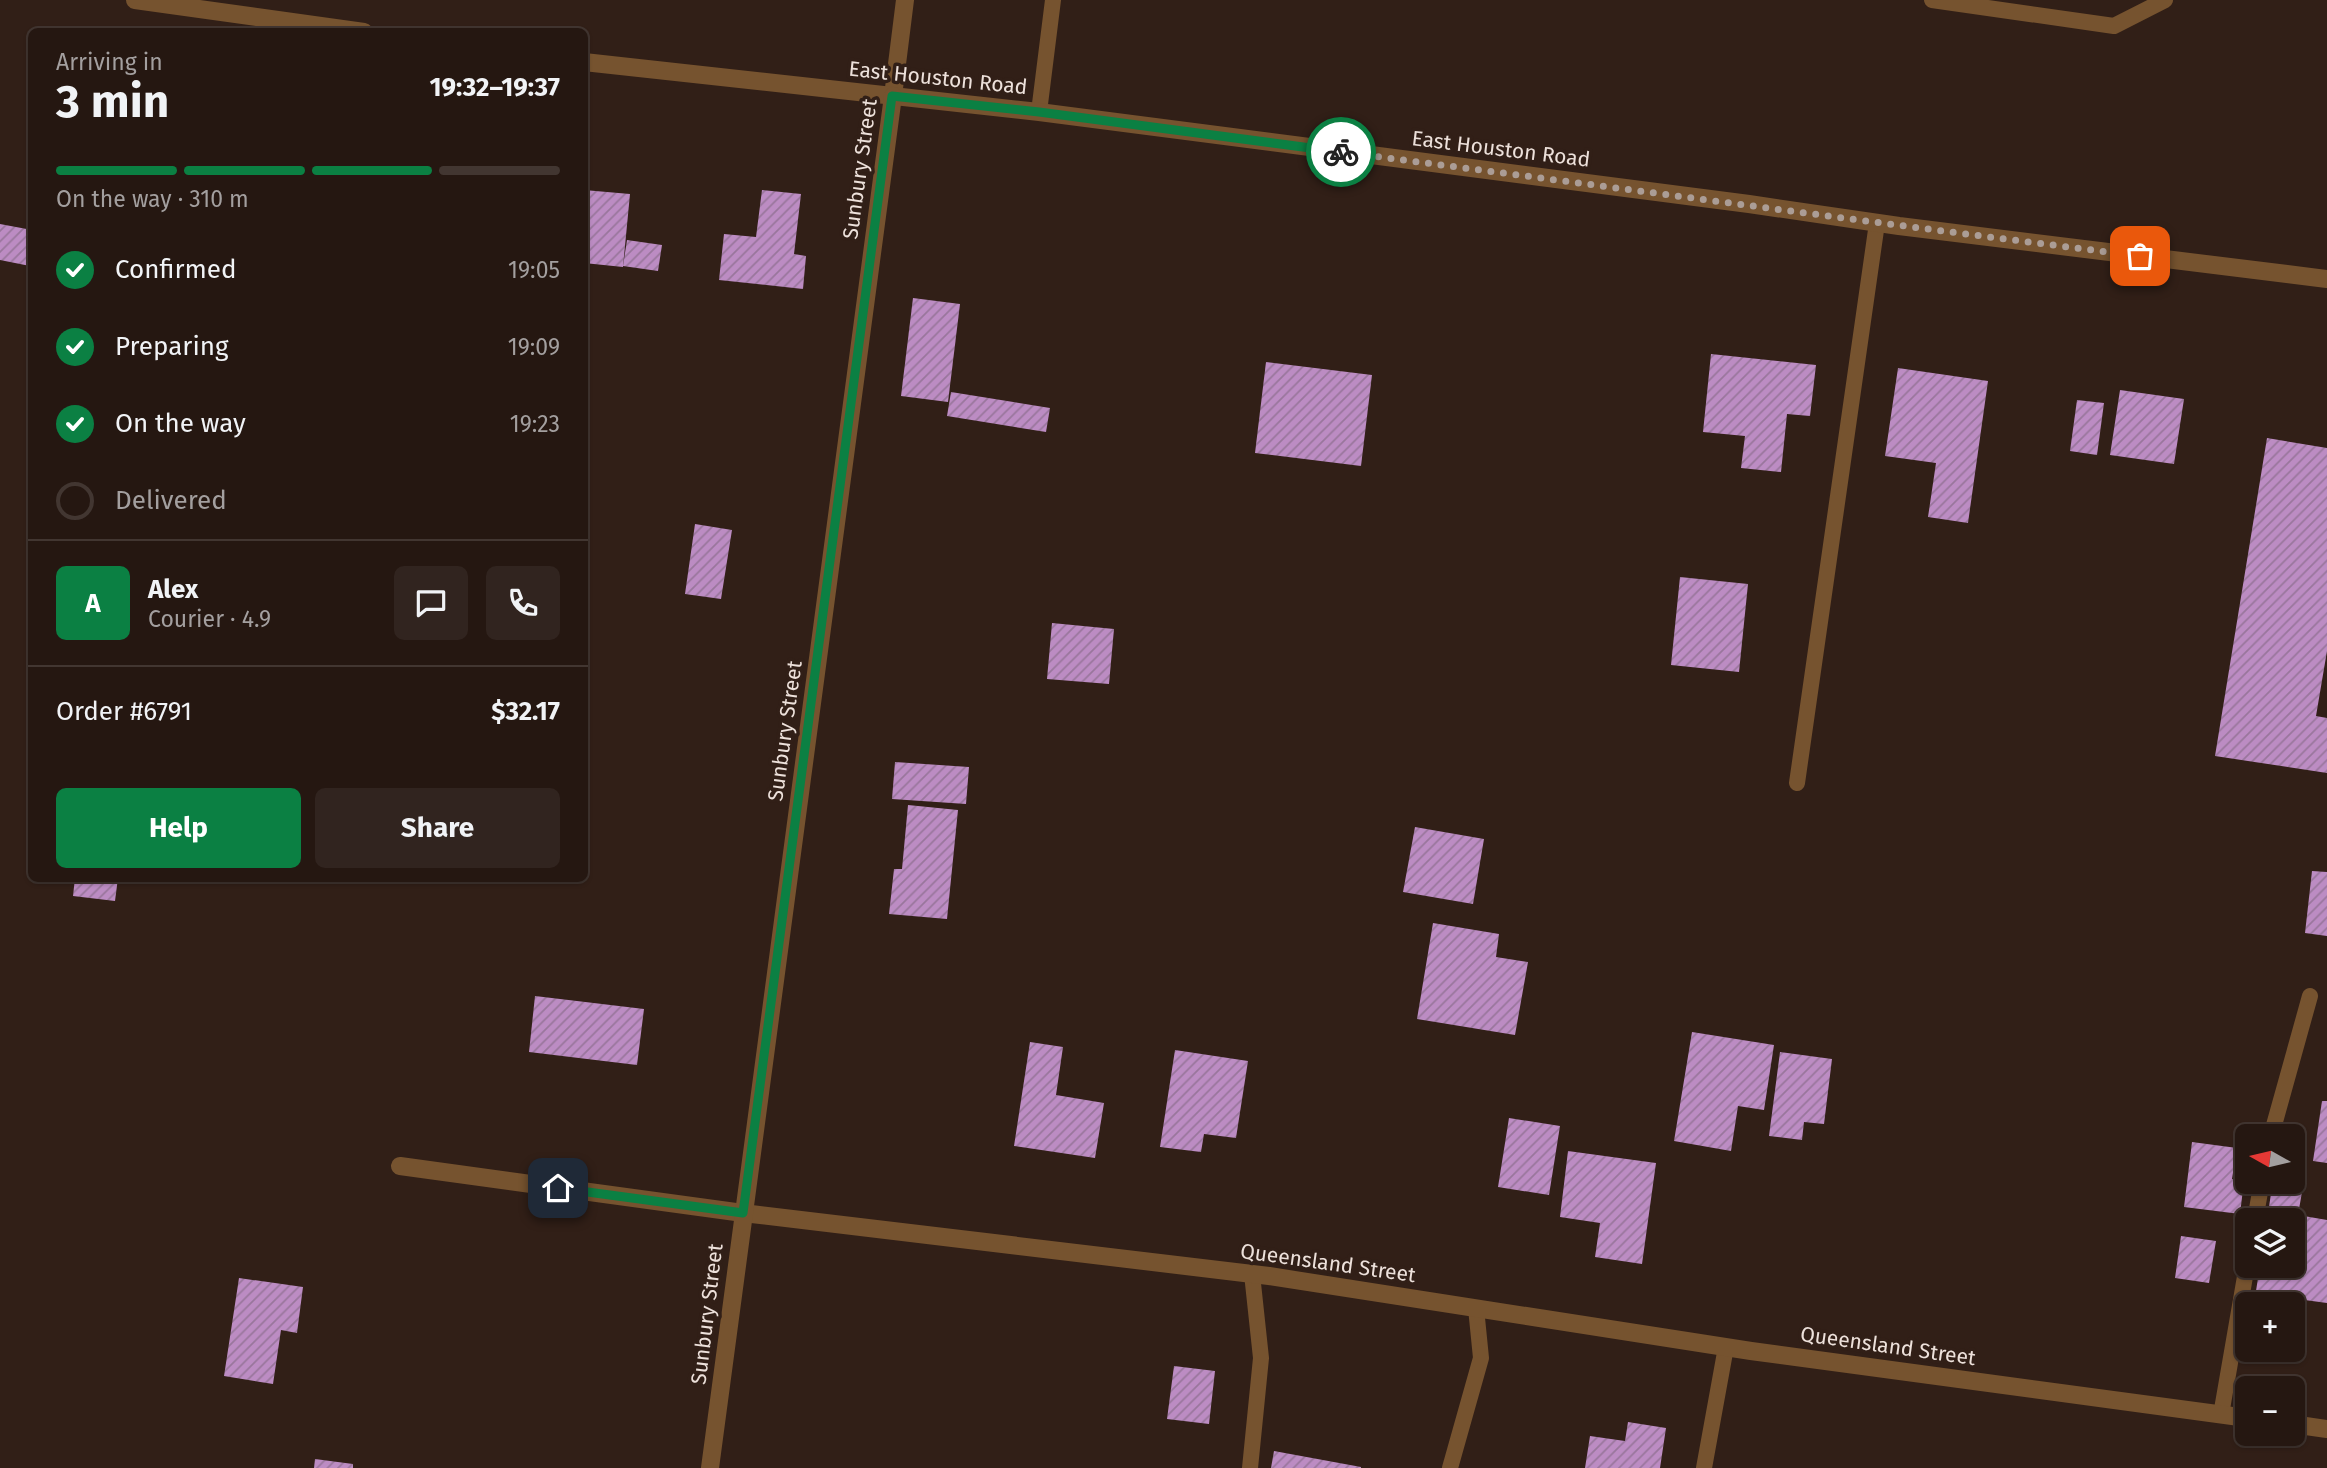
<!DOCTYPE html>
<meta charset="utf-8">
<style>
body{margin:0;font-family:"Fira Sans",sans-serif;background:#31241f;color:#f1f3f6;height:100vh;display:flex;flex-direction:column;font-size:26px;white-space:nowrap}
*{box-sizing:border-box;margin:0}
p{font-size:23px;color:#a39f9f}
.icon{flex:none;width:38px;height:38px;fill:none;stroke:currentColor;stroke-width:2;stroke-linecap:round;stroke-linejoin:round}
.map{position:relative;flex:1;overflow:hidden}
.sheet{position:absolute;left:28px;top:28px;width:560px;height:854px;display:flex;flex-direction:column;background:#251711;border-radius:10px;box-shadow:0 2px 5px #0004,0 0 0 2px #423631}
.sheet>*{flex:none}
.needle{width:46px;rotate:278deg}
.tools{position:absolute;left:2235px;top:1124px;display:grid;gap:14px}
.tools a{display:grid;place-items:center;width:70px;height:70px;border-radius:10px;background:#251711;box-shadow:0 2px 5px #0004,0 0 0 2px #423631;font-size:35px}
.pin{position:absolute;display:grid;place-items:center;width:60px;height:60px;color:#fff;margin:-30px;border-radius:14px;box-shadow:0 4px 10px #0006}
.courier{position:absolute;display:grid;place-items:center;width:70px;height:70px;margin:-35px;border:5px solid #0b8043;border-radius:50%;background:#fff;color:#222;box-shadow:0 2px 9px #0007}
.overview em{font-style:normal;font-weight:700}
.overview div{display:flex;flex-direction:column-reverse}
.overview{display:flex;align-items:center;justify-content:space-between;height:119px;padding:0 28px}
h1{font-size:46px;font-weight:700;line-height:52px}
.bar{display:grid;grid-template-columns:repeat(4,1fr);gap:10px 7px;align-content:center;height:84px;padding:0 28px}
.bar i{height:9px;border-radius:5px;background:#423631}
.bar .active{background:#0b8043}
.bar p{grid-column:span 4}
.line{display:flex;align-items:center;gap:18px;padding:0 28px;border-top:2px solid #423631}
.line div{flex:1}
.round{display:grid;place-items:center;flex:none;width:74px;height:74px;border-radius:10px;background:#31241f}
ol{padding:0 28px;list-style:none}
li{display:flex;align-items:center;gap:21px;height:77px}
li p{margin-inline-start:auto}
li .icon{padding:7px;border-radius:50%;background:#0b8043;color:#fff;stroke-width:4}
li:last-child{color:#a39f9f}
li i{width:38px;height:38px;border:4px solid #423631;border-radius:50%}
.action{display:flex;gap:14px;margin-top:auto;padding:14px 28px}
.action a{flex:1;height:80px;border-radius:10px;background:#0b8043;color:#fff;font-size:28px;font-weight:700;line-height:80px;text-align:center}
.action a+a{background:#31241f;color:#f1f3f6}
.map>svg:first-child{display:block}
.building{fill:url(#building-hatch)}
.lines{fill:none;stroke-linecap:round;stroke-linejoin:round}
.service{stroke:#76532f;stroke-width:16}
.minor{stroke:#76532f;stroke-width:18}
.tertiary{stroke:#76532f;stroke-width:18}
.done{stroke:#ab9d96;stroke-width:7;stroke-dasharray:0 12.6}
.route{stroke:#0b8043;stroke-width:9}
.labels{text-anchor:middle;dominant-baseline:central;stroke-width:7;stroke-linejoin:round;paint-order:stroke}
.street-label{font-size:21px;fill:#ede1db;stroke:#311f17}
</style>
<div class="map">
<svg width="2327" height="1468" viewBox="0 0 2327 1468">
<defs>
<pattern id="building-hatch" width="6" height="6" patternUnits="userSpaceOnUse" patternTransform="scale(1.75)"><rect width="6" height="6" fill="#bc8cc3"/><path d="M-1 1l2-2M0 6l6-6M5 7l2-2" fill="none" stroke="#99769c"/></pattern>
</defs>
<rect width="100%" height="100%" fill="#311f17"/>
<!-- building -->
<g class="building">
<polygon points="584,190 630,194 623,267 584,263"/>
<polygon points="762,190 801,194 794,254 806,256 803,289 719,280 724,234 756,237"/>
<polygon points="0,224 32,230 30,266 0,260"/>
<polygon points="627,240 662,245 658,271 623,266"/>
<polygon points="913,298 960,304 948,402 901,396"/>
<polygon points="1711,354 1816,365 1810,416 1787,414 1781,472 1741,468 1745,436 1703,432"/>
<polygon points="1266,362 1372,375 1361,466 1255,453"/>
<polygon points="1898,368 1988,381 1968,523 1928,517 1936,463 1885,456"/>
<polygon points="2120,390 2184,399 2174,464 2110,455"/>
<polygon points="951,392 1050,408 1046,432 947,416"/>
<polygon points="2077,400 2104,403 2097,455 2070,451"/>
<polygon points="2267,438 2327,448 2327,651 2316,716 2327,718 2327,773 2215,756"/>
<polygon points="695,524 732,530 721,599 685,594"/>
<polygon points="1680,577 1748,584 1739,672 1671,665"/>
<polygon points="1052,623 1114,629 1109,684 1047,679"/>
<polygon points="895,762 969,767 966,804 892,799"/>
<polygon points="908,805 958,810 947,919 889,914 894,869 902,869"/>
<polygon points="1415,827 1484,839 1473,904 1403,892"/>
<polygon points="2312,871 2327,872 2327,936 2305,933"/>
<polygon points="75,878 118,878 115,901 73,896"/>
<polygon points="1433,923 1499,934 1496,957 1528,962 1515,1035 1417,1019"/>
<polygon points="535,996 644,1009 637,1065 529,1052"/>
<polygon points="1692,1032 1774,1045 1764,1110 1738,1106 1731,1151 1674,1141"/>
<polygon points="1030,1042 1063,1047 1056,1095 1104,1103 1095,1158 1014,1146"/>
<polygon points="1175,1050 1248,1061 1236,1138 1204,1134 1201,1152 1160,1147"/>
<polygon points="1780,1052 1832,1059 1824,1124 1804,1122 1802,1140 1769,1136"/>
<polygon points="2322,1101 2327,1101 2327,1163 2313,1161"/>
<polygon points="1509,1118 1560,1126 1549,1195 1498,1187"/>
<polygon points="2192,1142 2237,1148 2232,1179 2244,1181 2240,1214 2184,1207"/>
<polygon points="1568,1151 1656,1163 1642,1264 1595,1257 1600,1223 1560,1217"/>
<polygon points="2272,1187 2302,1192 2298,1215 2327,1220 2327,1303 2283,1297 2282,1304 2254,1304 2260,1265 2292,1265 2292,1220 2267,1220"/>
<polygon points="2181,1236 2216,1241 2209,1283 2175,1278"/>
<polygon points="239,1278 303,1287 297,1333 281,1330 273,1384 224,1376"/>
<polygon points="1174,1366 1215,1371 1209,1424 1167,1419"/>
<polygon points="1628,1422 1666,1428 1660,1468 1585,1468 1590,1436 1625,1441"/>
<polygon points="1274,1451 1361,1467 1361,1468 1271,1468"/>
<polygon points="315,1459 353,1464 353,1468 314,1468"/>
</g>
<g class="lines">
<!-- service -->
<g class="service">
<polyline points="1932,0 2114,26 2165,0"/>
<polyline points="1039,112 1053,0"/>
<polyline points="1797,783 1877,223"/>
<polyline points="2271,1136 2310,996"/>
<polyline points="2255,1220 2262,1181"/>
<polyline points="2221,1415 2247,1265"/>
<polyline points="1250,1468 1261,1358 1252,1274"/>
<polyline points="1450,1468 1481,1358 1476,1308"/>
<polyline points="1704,1468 1726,1347"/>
</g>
<!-- minor -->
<g class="minor">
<polyline points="893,96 905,0"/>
<polyline points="400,1166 743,1213 1269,1276 1751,1351 2247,1418"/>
<polyline points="2292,1424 2327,1429"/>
</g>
<!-- tertiary -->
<g class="tertiary">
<polyline points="135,0 364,32"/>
<polyline points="584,62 1039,112 1749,204 1899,226 2327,279"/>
<polyline points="710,1468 893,96"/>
</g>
</g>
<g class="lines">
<!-- done -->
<path class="done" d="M1341,152C1607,186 1873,223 2140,256"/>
<!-- route -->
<polyline class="route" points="558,1188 743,1213 892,96 1039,112 1341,152"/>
</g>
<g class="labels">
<!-- street labels -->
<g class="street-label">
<text transform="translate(938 78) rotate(6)">East Houston Road</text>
<text transform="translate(1501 149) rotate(7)">East Houston Road</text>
<text transform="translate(860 169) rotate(-82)">Sunbury Street</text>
<text transform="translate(785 731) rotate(-82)">Sunbury Street</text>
<text transform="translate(1328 1263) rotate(8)">Queensland Street</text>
<text transform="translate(707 1314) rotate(-83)">Sunbury Street</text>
<text transform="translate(1888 1346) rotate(8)">Queensland Street</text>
</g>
</g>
</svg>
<div class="tools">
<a><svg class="needle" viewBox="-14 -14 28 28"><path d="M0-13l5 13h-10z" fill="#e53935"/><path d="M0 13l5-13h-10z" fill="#a39f9f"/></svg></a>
<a><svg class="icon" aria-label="layers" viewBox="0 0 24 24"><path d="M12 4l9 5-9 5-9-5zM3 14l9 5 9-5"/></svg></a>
<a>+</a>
<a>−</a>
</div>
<div class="pin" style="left:2140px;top:256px;background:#ea580c"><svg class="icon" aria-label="bag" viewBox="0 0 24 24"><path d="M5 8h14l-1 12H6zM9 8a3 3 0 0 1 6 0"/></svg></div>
<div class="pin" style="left:558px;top:1188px;background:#1f2937"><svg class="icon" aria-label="home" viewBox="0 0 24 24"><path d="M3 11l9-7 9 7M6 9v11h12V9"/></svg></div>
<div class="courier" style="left:1341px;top:152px"><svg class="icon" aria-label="bike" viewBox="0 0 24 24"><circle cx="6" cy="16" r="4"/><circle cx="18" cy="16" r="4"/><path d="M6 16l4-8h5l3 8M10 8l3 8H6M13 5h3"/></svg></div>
<section class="sheet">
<div class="overview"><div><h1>3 min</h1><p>Arriving in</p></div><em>19:32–19:37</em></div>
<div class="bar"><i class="active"></i><i class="active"></i><i class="active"></i><i></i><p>On the way · 310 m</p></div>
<ol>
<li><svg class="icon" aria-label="check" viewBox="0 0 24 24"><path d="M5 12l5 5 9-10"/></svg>Confirmed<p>19:05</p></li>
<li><svg class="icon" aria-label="check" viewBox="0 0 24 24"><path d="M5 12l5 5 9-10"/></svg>Preparing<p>19:09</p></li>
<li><svg class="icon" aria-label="check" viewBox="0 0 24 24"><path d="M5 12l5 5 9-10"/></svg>On the way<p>19:23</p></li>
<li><i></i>Delivered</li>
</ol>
<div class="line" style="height:126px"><b class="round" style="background:#0b8043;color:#fff">A</b><div><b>Alex</b><p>Courier · 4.9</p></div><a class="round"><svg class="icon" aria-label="chat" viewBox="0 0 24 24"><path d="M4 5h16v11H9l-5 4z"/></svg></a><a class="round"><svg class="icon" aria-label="phone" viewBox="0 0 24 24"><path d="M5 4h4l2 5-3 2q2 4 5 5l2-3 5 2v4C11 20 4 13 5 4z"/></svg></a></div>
<div class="line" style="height:91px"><div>Order #6791</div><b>$32.17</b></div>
<div class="action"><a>Help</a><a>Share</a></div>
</section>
</div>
